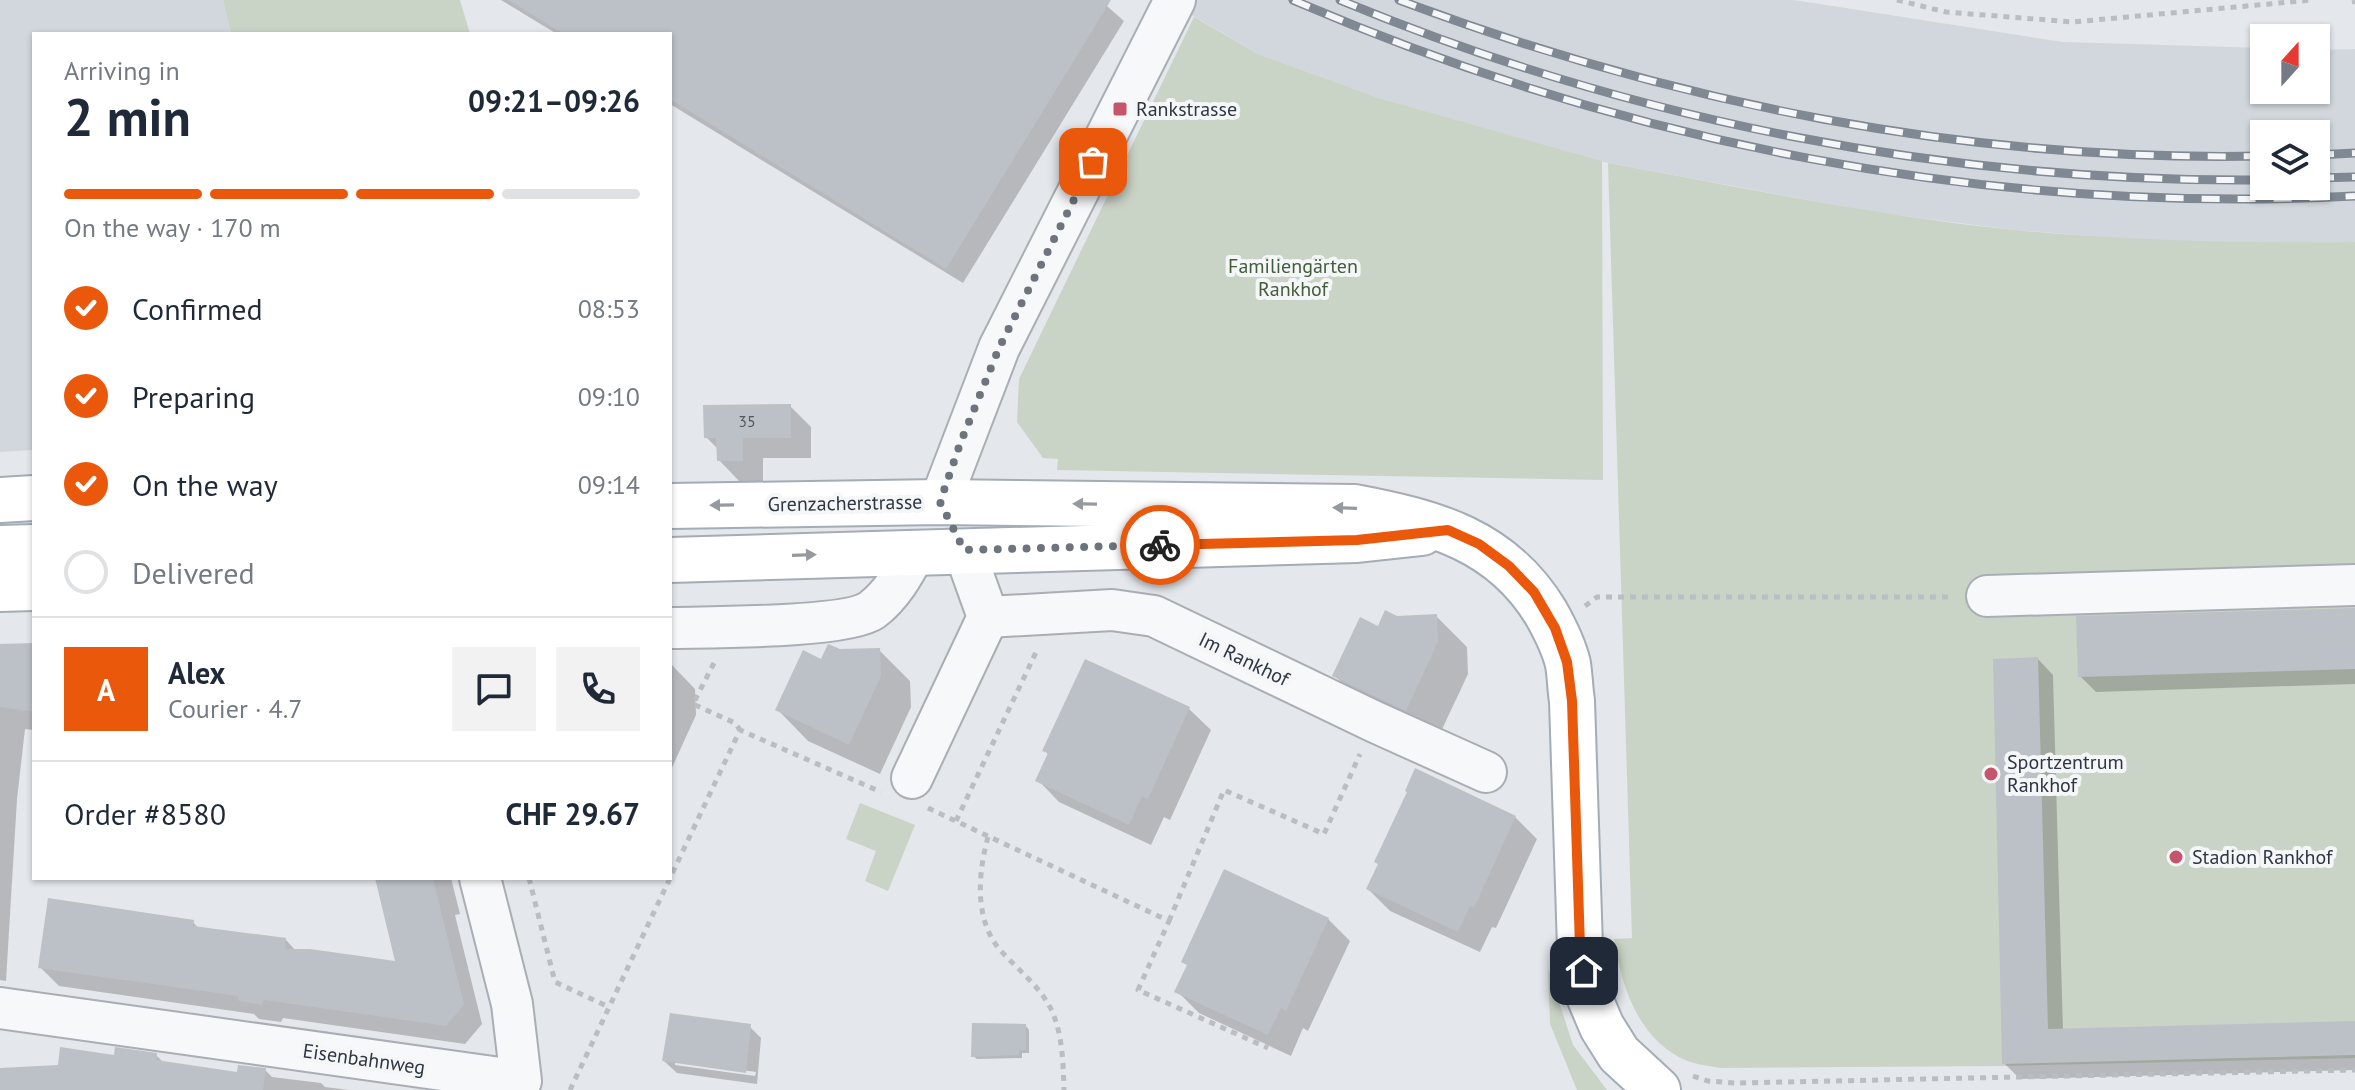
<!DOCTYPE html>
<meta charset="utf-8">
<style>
body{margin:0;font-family:"PT Sans",sans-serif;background:#f2f2f3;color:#1f2937;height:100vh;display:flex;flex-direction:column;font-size:30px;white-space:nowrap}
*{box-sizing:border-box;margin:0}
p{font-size:26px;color:#747a83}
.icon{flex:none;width:44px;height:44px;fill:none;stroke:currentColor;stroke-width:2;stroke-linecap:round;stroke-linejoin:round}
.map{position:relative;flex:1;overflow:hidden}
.panel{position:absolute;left:32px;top:32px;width:640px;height:848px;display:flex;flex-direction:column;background:#fff;border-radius:0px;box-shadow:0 2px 6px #0004}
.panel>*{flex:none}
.needle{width:52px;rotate:21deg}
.controls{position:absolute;left:2250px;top:24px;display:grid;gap:16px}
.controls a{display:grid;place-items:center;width:80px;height:80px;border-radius:0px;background:#fff;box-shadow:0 2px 6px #0004;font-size:40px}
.pin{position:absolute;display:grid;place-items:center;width:68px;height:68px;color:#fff;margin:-34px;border-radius:16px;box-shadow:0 4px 12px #0006}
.courier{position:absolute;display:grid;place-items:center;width:80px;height:80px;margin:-40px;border:6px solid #ea580c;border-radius:50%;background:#fff;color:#222;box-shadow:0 2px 10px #0007}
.overview em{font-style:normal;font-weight:700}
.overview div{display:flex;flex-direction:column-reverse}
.overview{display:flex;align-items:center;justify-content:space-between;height:136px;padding:0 32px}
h1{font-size:52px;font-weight:700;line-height:60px}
.bar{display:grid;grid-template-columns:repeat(4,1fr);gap:12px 8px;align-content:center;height:96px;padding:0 32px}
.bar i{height:10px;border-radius:6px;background:#e0e1e3}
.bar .active{background:#ea580c}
.bar p{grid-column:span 4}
.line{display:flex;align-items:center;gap:20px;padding:0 32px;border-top:2px solid #e0e1e3}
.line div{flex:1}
.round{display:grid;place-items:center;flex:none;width:84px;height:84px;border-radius:0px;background:#f2f2f3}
ol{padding:0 32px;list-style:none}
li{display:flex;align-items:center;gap:24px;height:88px}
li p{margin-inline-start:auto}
li .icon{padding:8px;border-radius:50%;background:#ea580c;color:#fff;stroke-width:4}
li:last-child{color:#747a83}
li i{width:44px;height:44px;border:4px solid #e0e1e3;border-radius:50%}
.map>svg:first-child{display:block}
.built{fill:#d2d7dd;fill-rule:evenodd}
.green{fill:#cad4c6}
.shadow{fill:#0003;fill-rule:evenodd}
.building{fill:#bcc1c7}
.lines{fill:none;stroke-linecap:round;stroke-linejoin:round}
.minor-casing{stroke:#a9aeb5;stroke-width:44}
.major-casing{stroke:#a4acb6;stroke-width:48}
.path{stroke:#babec2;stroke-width:5;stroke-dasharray:6 6;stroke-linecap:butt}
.minor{stroke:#f7f8f9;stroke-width:40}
.major{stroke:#fff;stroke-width:44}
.rail-casing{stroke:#7f8893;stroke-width:9}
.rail{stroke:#f4f6f8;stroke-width:6;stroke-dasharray:18;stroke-linecap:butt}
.oneway{fill:#969aa0}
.done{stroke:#6d747d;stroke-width:8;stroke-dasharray:0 14.4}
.route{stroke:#ea580c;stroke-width:10}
.poi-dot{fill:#c4556d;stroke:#f4f6f8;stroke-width:3}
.labels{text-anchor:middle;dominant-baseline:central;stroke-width:8;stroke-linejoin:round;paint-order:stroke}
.number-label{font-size:16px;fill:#515963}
.poi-label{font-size:20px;fill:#2d3642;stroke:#f4f6f8;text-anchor:start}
.park-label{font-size:20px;fill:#445c3c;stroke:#f4f6f8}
.street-label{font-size:20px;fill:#2d3642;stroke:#f4f6f8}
</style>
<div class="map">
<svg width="2355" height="1090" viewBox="0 0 2355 1090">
<rect width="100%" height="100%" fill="#e4e7eb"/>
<!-- built -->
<g class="built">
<polygon points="0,0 223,0 231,34 34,34 34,450 0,452"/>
<path d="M1166,0H1794L2063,42L2264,48V90H2316V50L2355,49V242L2236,244L2114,238L2015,230L1873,212L1608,163L1379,98L1258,54ZM2264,134H2316V186H2264Z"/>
</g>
<!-- green -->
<g class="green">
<polygon points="223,0 460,0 470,34 231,34"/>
<polygon points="1194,17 1258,54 1379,98 1602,161 1603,480 1057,470 1058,459 1043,458 1017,422 1019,379"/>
<path d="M1608,163C1744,188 1879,216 2015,230C2129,241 2242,243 2355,242V1058L2002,1066L1721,1068C1711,1066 1700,1065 1690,1062C1639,1042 1622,989 1614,939L1632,938Z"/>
<polygon points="860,803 915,825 888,891 865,881 876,851 846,839"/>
<polygon points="1548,968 1573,1045 1607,1090 1577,1090 1550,1024"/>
</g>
<!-- shadow -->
<g class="shadow">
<polygon points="501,0 1100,0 1124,21 963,283 670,104 670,34 557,34"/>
<polygon points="790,406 811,427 811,458 763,458 763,481 739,481 719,460 719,450 706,437"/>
<polygon points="2355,610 2355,684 2096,692 2080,676"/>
<polygon points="1436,616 1467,647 1468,674 1437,740 1366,706 1335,676 1379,629 1397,618"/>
<polygon points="34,645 34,730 25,729 17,799 6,981 0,980 0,646"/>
<polygon points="879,650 910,681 911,707 880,774 808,741 778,710 822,662 840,651"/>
<polygon points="2038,659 2053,675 2063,1031 2355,1023 2355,1070 2020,1079 2004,1063"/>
<polygon points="670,663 695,689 696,715 670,772"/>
<polygon points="1189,709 1211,730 1170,820 1164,817 1151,845 1059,802 1038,780 1049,755 1045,751"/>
<polygon points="1515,817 1537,839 1496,928 1492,927 1480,952 1390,911 1368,889"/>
<polygon points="377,878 451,878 460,914 455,915 482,1024 465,1044 283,1018 281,1022 259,1019 254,1014 59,986 40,967 193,922 199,929 286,940 296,951 397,964"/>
<polygon points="1328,919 1350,941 1308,1031 1303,1028 1291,1056 1199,1013 1177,991 1188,966 1183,961"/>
<path d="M749,1026L761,1038L757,1084L677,1073L664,1061ZM675,1061L756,1072L755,1076L675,1065Z"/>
<polygon points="1026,1026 1029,1030 1029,1053 1022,1053 1022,1058 977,1059 973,1056"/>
<polygon points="156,1055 165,1064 239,1075 265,1070 272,1077 321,1083 325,1087 349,1090 0,1090 0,1070 59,1067 116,1057"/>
</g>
<!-- building -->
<g class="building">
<polygon points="508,0 1111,0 946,269 670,99 670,34 564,34"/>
<polygon points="791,404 791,438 743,438 743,461 717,461 716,438 704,438 703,405"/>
<polygon points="2355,608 2355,669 2078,677 2076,616"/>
<polygon points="1385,610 1397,616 1437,614 1438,642 1406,711 1332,676 1360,617 1378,626"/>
<polygon points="34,643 34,712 0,707 0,644"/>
<polygon points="828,644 840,649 880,648 881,676 849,745 775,710 803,650 821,659"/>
<polygon points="2038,657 2048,1029 2355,1021 2355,1055 2002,1064 1993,659"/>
<polygon points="1085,659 1190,707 1148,799 1142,796 1129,825 1035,781 1048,753 1042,751"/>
<polygon points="1415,768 1516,816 1474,908 1470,906 1458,932 1366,889 1378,864 1374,862 1407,792 1405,791"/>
<polygon points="1224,869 1329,918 1286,1011 1281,1008 1268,1035 1174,992 1187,965 1181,962"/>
<polygon points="375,878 433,878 464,1005 446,1026 264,1000 262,1005 239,1001 238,996 38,968 48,898 194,920 193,926 286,938 285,949 310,949 395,961"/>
<polygon points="670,1013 751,1024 746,1073 662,1061"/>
<polygon points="972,1023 1026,1024 1026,1050 1019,1050 1019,1055 971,1057"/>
<polygon points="60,1047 114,1055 115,1047 157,1053 156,1060 237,1072 238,1065 266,1068 263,1090 0,1090 0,1068 58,1065"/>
</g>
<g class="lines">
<defs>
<g id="minor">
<polyline points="940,502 999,348 1175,0"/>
<polyline points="1987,596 2355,585"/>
<polyline points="988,617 1112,610 1154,616 1375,722 1486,772"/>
<path d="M670,628C708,627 847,628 872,610C892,595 904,573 916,551"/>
<polyline points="912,778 988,617 964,550"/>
<polyline points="0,1008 521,1081 512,1004 480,878"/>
</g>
<g id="major">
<polyline points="0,500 34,498"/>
<path d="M670,506L940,502L1355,507C1434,522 1502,540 1546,613C1555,629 1564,647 1568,664C1570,676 1570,689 1572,701L1580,947L1588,994L1602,1027L1619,1054L1658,1090"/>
<polyline points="0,548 34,547"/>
<polyline points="670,560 1357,540 1422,533"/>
<polyline points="0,589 34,588"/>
</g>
</defs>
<!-- minor casing -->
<use href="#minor" class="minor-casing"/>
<!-- major casing -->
<use href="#major" class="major-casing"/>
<!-- path -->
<g class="path">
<polyline points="1897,0 1946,12 2073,22 2312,0"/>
<polyline points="2354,0 2355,4"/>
<polyline points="1585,606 1597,597 1952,597"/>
<polyline points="714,663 693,704 735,723 740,730"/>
<polyline points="928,808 1169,921 1138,990 1268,1048"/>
<polyline points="956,821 1038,648"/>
<path d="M988,837C978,874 974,919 1000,950C1018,970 1040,986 1052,1011C1063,1037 1063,1063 1064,1090"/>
<polyline points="529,878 555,982 609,1007"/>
<polyline points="1169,921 1224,790 1324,834 1360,754"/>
<polyline points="1693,1076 1708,1081 1735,1083 2355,1070"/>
<polyline points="570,1090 740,730 881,792"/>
</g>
<!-- minor -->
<use href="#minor" class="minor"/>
<!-- major -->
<use href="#major" class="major"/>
<defs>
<g id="rail">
<path d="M1293,0C1627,144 1991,215 2355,196"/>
<path d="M1340,0C1631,121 1948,183 2264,180"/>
<path d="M1399,0C1675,104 1968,162 2264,156"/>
<polyline points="2316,155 2355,153"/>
<polyline points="2316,178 2355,177"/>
</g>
</defs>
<!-- rail casing -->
<use href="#rail" class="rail-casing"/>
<!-- rail -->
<use href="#rail" class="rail"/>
</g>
<!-- one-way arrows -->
<defs><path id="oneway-solid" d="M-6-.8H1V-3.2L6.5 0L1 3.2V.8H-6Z" transform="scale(2)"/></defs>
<g class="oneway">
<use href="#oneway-solid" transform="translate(1085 504) rotate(-179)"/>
<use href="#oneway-solid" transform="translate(722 505) rotate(179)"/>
<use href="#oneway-solid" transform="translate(1345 508) rotate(-178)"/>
<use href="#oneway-solid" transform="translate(804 555) rotate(-2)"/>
</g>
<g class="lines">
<!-- done -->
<polyline class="done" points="1093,162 999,348 960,444 940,502 964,550 1160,545"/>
<!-- route -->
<polyline class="route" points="1160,545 1357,540 1448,530 1479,544 1509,566 1534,592 1555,628 1567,662 1572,701 1580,947 1584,971"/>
</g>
<!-- markers -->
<g class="poi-dot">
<rect x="1112" y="101" width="16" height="16" rx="4"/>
<circle cx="1991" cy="774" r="8"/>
<circle cx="2176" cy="857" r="8"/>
</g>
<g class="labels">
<!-- number labels -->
<g class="number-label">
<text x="747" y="421">35</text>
</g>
<!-- poi labels -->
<g class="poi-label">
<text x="1136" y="109">Rankstrasse</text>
<text x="2007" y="762">Sportzentrum<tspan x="2007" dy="23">Rankhof</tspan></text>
<text x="2192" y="857">Stadion Rankhof</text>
</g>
<!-- park labels -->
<g class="park-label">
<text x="1293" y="266">Familiengärten<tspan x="1293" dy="23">Rankhof</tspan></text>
</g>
<!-- street labels -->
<g class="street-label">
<text transform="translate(845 503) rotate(-1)">Grenzacherstrasse</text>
<text transform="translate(1244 659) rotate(26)">Im Rankhof</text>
<text transform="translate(364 1059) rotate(8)">Eisenbahnweg</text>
</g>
</g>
</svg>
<div class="controls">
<a><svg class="needle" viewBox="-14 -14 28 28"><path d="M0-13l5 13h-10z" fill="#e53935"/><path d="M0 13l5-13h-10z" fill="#747a83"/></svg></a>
<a><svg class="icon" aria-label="layers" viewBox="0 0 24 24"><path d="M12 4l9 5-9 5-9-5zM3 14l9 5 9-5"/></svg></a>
</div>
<div class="pin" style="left:1093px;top:162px;background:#ea580c"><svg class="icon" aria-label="bag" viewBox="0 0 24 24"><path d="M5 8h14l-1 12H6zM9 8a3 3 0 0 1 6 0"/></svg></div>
<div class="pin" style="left:1584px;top:971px;background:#1f2937"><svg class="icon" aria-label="home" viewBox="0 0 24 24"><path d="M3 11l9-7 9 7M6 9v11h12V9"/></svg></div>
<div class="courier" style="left:1160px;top:545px"><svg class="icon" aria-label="bike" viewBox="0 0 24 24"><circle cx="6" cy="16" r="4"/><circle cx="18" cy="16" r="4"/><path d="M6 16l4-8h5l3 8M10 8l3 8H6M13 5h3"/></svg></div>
<section class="panel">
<div class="overview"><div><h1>2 min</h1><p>Arriving in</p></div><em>09:21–09:26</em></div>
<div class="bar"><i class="active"></i><i class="active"></i><i class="active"></i><i></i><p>On the way · 170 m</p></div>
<ol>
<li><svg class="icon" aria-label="check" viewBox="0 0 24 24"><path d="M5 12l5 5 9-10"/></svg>Confirmed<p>08:53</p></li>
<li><svg class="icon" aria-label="check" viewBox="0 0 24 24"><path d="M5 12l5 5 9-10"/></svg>Preparing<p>09:10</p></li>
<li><svg class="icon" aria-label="check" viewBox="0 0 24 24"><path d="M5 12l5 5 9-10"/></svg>On the way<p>09:14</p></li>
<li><i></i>Delivered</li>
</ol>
<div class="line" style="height:144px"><b class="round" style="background:#ea580c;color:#fff">A</b><div><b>Alex</b><p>Courier · 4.7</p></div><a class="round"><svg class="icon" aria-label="chat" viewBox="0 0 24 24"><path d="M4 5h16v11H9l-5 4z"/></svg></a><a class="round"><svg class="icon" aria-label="phone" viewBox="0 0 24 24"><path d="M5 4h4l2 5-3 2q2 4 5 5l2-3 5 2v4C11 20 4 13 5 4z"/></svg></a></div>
<div class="line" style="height:104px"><div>Order #8580</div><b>CHF 29.67</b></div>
</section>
</div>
